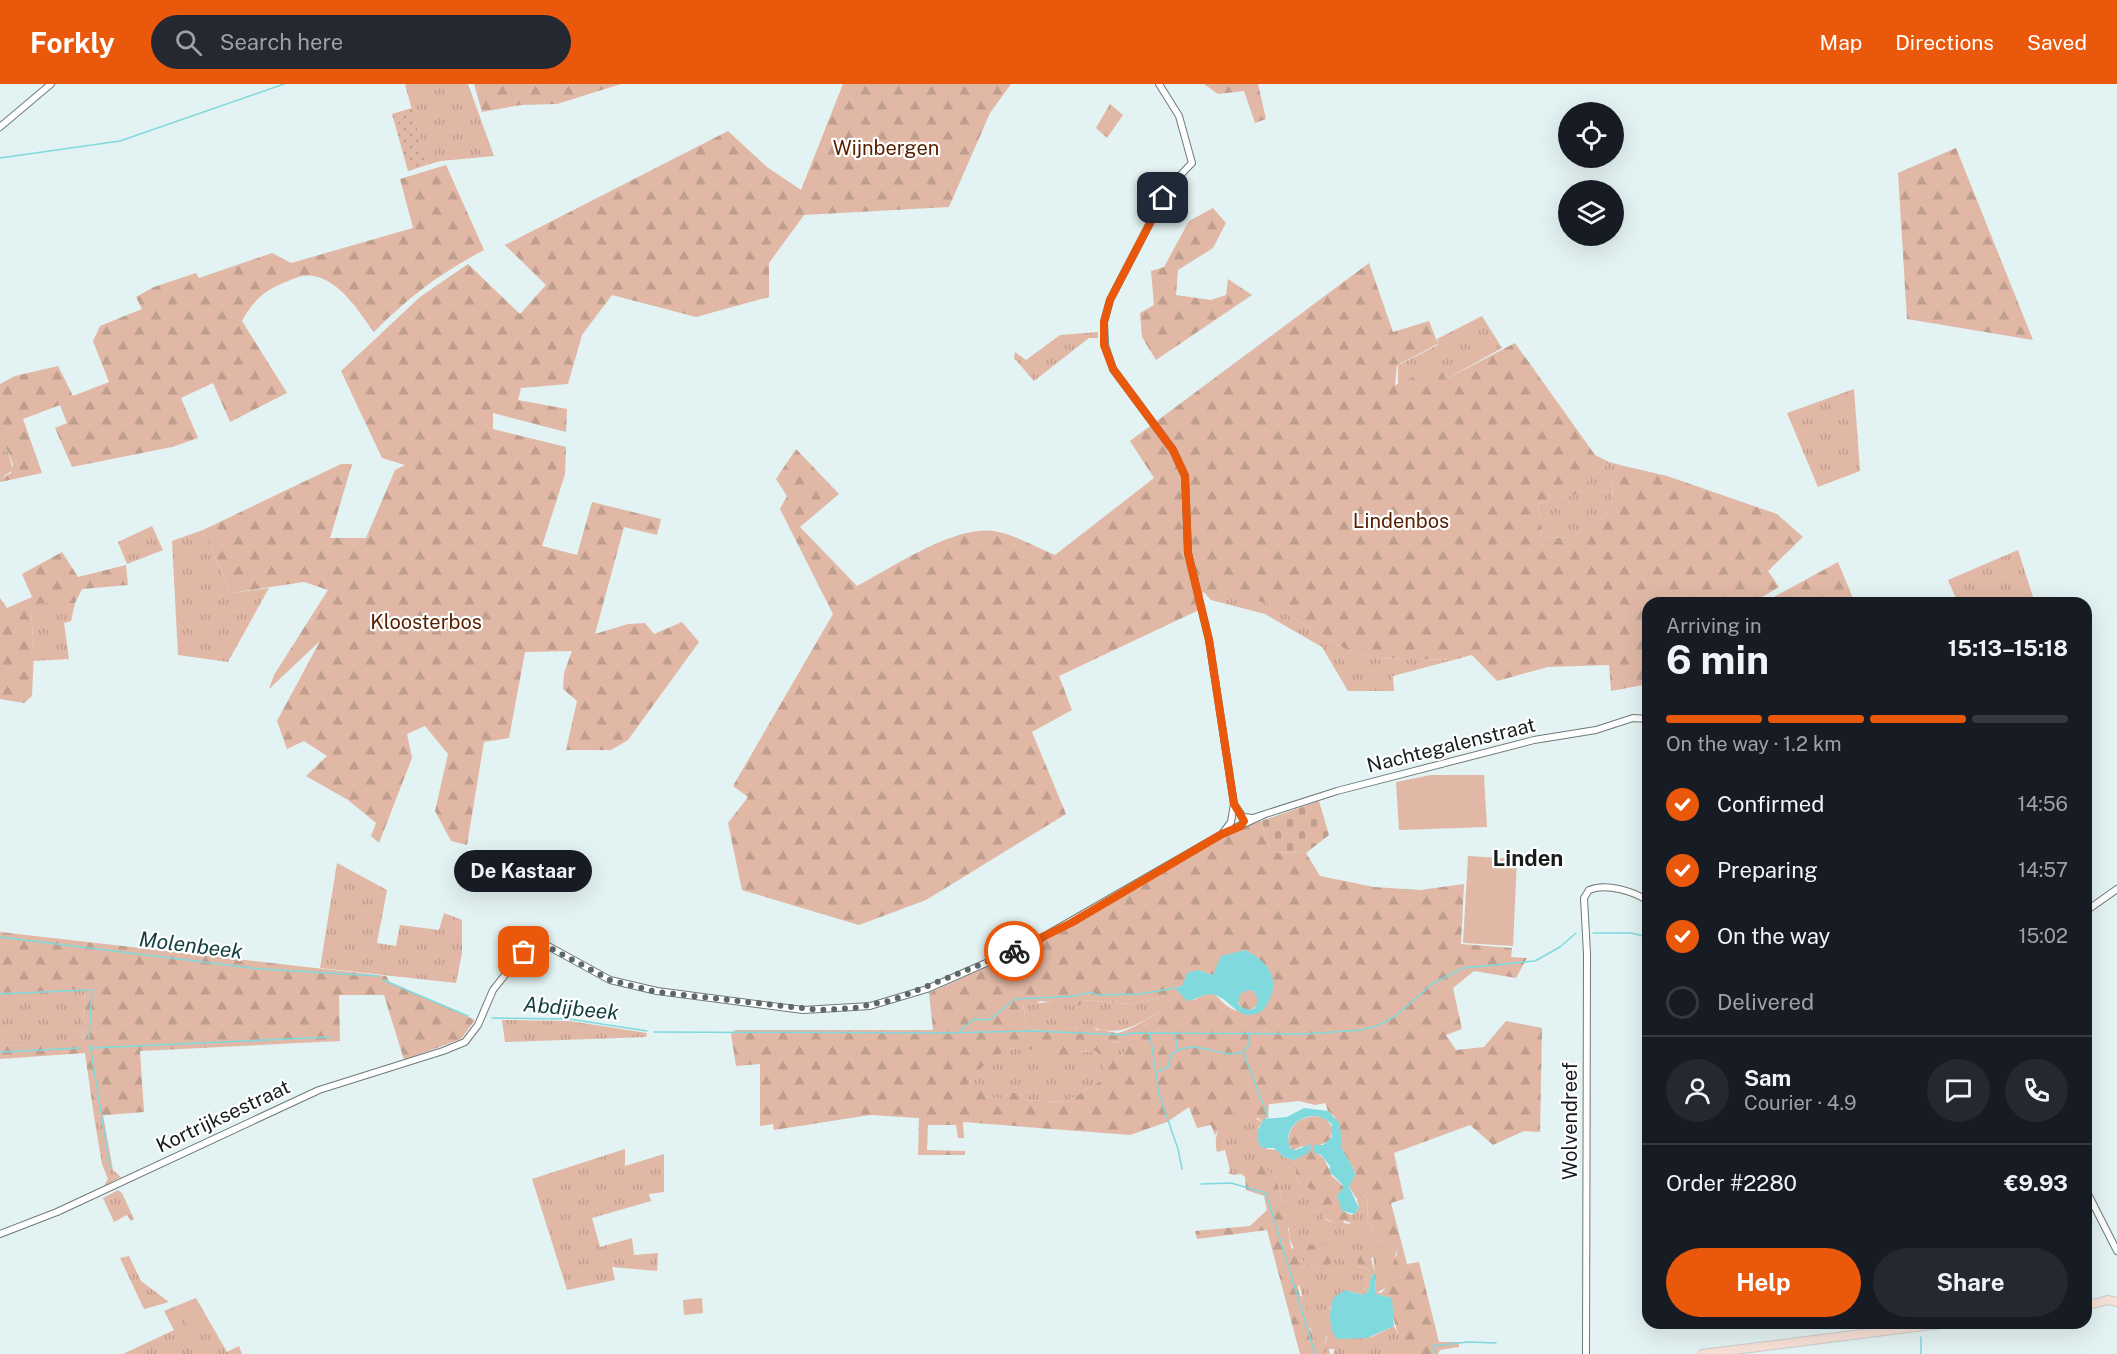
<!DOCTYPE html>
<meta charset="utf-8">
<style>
body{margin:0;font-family:"Public Sans",sans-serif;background:#242831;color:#f1f3f6;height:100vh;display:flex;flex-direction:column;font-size:22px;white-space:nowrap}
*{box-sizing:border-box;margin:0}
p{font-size:20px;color:#9ea1a6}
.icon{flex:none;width:33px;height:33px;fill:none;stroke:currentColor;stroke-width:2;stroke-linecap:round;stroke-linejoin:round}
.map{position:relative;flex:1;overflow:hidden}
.sheet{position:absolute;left:1642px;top:513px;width:450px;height:732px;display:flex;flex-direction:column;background:#171b24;border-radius:18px;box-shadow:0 6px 24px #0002}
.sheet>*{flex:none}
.fabs{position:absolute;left:1558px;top:18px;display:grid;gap:12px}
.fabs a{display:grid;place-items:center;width:66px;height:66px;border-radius:50%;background:#171b24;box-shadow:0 6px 24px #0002;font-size:30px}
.pin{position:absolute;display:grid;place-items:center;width:51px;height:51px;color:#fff;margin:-26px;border-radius:12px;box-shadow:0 3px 9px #0006}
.courier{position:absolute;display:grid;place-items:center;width:60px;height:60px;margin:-30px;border:4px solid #ea580c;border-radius:50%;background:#fff;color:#222;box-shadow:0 2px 8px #0007}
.bubble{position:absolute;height:42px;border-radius:21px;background:#171b24;box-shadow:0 6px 24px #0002;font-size:20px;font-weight:700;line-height:42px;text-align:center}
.headline em{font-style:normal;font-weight:700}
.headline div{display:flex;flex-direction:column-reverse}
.headline{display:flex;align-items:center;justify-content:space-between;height:102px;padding:0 24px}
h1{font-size:39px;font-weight:700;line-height:45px}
.bar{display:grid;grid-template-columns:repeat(4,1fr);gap:9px 6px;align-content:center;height:72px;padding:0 24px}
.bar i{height:8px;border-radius:4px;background:#363941}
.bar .current{background:#ea580c}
.bar p{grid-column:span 4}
.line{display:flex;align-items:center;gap:15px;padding:0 24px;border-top:2px solid #363941}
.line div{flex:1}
.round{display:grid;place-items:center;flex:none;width:63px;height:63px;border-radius:32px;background:#242831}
ol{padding:0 24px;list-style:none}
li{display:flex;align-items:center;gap:18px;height:66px}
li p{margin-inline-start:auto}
li .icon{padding:6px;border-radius:50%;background:#ea580c;color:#fff;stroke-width:4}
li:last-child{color:#9ea1a6}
li i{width:33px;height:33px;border:3px solid #363941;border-radius:50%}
.button{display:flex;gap:12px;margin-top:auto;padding:12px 24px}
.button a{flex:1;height:69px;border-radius:36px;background:#ea580c;color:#fff;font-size:24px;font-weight:700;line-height:69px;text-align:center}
.button a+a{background:#242831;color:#f1f3f6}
header{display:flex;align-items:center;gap:36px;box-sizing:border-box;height:84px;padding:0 30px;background:#ea580c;color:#fff}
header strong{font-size:28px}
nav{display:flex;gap:33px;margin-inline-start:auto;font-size:21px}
.search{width:420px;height:54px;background:#242831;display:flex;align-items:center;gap:15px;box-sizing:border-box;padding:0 21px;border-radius:33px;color:#9ea1a6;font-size:22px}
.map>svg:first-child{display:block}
.grass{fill:url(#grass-tufts)}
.forest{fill:url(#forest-firs);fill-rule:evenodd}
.cemetery{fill:url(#cemetery-stones)}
.garden{fill:url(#garden-dots)}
.pitch{fill:#e1b8a6}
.water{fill:#7fd9dd;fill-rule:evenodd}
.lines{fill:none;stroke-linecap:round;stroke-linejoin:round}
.stream{stroke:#7fd9dd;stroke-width:1.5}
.minor-casing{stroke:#6d7a7a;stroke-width:8}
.major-casing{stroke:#cccdcd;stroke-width:10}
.minor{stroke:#fff;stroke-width:6}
.major{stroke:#f7e0d6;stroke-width:8}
.done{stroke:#5e6768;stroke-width:6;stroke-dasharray:0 10.8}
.route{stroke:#ea580c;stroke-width:8}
.labels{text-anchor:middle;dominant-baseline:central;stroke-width:4.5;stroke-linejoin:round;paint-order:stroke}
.park-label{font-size:20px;fill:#592000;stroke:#fff}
.street-label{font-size:20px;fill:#171c1d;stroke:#fff}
.water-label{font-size:21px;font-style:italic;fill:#154042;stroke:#fff}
.quarter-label{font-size:22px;font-weight:bold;fill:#171c1d;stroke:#fff}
</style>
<header>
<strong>Forkly</strong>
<div class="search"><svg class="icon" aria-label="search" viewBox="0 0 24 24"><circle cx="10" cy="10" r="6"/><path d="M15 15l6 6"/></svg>Search here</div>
<nav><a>Map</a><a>Directions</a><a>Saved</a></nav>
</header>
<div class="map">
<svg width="2117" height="1270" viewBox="0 0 2117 1270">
<defs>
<pattern id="grass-tufts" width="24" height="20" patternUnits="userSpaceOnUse" patternTransform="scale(1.5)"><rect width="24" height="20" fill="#e1b8a6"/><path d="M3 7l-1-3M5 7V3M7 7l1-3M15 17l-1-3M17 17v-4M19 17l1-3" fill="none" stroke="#c09e8e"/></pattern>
<pattern id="forest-firs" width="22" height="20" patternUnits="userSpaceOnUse" patternTransform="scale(1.5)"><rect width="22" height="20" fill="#e1b8a6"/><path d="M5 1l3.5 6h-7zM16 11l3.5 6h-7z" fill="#c09e8e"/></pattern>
<pattern id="cemetery-stones" width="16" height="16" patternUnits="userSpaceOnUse" patternTransform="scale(1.5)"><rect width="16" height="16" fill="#e1b8a6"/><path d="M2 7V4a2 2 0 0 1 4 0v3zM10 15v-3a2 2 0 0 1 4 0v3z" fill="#c09e8e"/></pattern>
<pattern id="garden-dots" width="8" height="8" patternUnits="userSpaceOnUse" patternTransform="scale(1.5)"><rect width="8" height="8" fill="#e1b8a6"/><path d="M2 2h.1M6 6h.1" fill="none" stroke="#c09e8e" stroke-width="1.8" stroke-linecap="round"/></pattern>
</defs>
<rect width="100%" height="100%" fill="#e3f2f2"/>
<!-- grass -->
<g class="grass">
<polygon points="405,0 468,0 494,72 441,77 427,81"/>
<polygon points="1110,20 1123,31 1107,54 1096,44"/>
<polygon points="1482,232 1502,264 1446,295 1440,284 1398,301 1398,281 1438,261 1437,255"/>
<polygon points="1098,248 1098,254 1089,254 1034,297 1014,274 1015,268 1026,276 1060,251"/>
<polygon points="1854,305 1860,387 1818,403 1787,329"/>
<polygon points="7,365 13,386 0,395 0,368"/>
<polygon points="1609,378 1620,381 1612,393 1613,425 1571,454 1542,453 1538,420 1587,407 1587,397"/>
<polygon points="152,442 163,466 127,480 118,458"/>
<polygon points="203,446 231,509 269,504 228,578 178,571 172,457"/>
<polygon points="2018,466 2035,519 1958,519 1948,496"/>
<polygon points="1203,507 1268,519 1347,566 1371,574 1453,576 1393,592 1394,607 1348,607 1322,563 1265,530 1211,516"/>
<polygon points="39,519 75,519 71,537 64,539 69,575 32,577 34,567 31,528"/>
<polygon points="337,779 387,806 377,859 396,862 400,841 439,846 444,829 462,836 462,869 456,899 320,884"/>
<polygon points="85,904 82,960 0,962 0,909"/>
<path d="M1059,913L1064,918L1083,916L1130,920L1165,913L1166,925C1133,941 1121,956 1084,940L1078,945L1067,940L1062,947L1027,945L1023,920L1051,918L1053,914Z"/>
<polygon points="502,936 570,937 647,949 646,953 505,958"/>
<path d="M1124,958L1125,968L1116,976L1105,994L1066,1018L1024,1016L1007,1009L1001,1015L983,1012L968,1004C973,987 999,965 1018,964C1035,962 1057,969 1074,973L1076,968L1096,967L1108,959Z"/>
<path d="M1240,1026L1262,1038L1258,1044L1267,1065L1278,1066L1283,1073L1294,1076L1297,1097L1315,1107L1310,1113L1321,1123L1324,1135C1332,1139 1342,1138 1350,1140L1352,1131L1359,1124L1357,1115L1362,1112L1368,1114L1367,1136L1373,1145L1366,1149L1378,1156L1381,1164L1396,1166L1395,1188L1389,1189L1377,1179L1385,1194L1386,1204L1377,1208L1373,1173L1358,1182L1369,1185L1363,1211L1349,1207L1330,1224L1337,1255L1371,1253L1394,1242L1401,1255L1402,1270H1333L1335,1265H1329L1330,1270H1323L1327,1252L1314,1257L1296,1188L1308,1179L1320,1187L1306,1167V1177L1303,1178C1285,1156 1289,1147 1290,1120L1281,1115L1276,1092L1241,1083V1090L1233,1091L1228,1089L1230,1086L1225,1066L1217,1068C1213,1054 1220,1045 1220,1031H1231Z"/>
<polygon points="103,1031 113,1086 121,1093 104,1102 108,1095 102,1080 94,1032"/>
<polygon points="625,1065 625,1082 664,1070 664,1108 649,1110 651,1117 592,1134 600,1163 632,1154 634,1171 658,1169 657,1187 612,1183 615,1196 567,1206 532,1095"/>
<polygon points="118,1106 122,1109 134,1135 131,1137 127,1131 114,1138 103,1114"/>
<polygon points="129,1172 141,1197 169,1218 144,1225 120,1174"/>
<polygon points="196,1214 227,1268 239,1262 242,1270 123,1270 174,1246 164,1227"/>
</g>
<!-- forest -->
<g class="forest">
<polygon points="474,0 621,0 557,20 521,21 482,28"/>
<polygon points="843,0 1011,0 990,29 949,123 804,131 769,179 769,213 696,233 612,211 582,251 568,300 521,304 518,316 567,325 566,348 493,329 493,345 566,363 565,390 542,462 577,471 592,418 661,435 657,451 624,443 595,550 628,540 645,539 654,550 682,538 699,558 628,656 611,666 566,666 577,617 563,605 564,589 572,567 525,568 509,654 484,658 467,761 451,757 435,727 448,670 425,642 407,650 412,674 379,759 371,752 376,739 348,716 306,692 327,672 304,657 287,665 277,637 320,557 269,605 274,591 328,506 304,498 231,509 203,446 341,380 352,380 330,454 366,454 395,386 405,381 382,374 341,287 420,213 468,180 520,230 546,201 505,161 728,47 767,83 801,106"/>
<polygon points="1204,0 1258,0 1266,35 1255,39 1244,7 1218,10"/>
<polygon points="1956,64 2033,256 1907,235 1898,89"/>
<path d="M446,81L484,166C439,190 410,212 374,248C359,228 340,196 313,192C302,190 291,196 281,200C263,207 251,220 242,237L287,309L230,338L213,299L181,314L198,354L172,363L72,383L55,344L67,339L60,321L23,335L42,389L0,398V395L11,389L13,381L7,365L0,368V300L15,292L58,282L73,312L109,298L93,257L100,242L142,225L136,213L154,203L196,189L199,194L272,169L291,179L413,144L400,95Z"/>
<polygon points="1213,124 1226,139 1213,164 1178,186 1176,211 1211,216 1226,211 1228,195 1252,211 1156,276 1142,253 1140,229 1154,221 1151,187 1164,183 1189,137"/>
<path d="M1369,179L1393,248L1429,237L1438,260L1397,281L1395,301L1440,282L1446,295L1515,259L1595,371L1609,378L1587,397L1588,407L1538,420L1542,453L1571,454L1613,425L1612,392L1620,381L1667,392L1777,430L1803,453L1768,487L1779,503L1752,519H1648V600L1611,607L1609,581L1548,583L1497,597L1472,571L1453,576L1371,574L1347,566L1268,519L1203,508L1199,526L1059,592L1072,626L1032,648L1066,730L926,816L859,841L742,806L728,739L748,713L733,702L833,530L780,425L787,412L776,395L796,365L839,410L800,443L857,502C893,483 954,441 994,447C1014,450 1037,464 1055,471L1154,394L1130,357Z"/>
<polygon points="62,468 78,493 126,481 128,501 82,505 75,519 39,519 31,528 34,567 32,612 24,619 0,615 0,514 7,524 32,513 22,490"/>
<polygon points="1838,478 1855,519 1763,519"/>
<path d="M1261,737L1272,768L1306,769L1320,792L1374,803L1420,806L1464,800L1461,860L1512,864L1511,873L1527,874L1516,894L1474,887L1453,904L1462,945L1446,951L1456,966L1484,963L1506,937L1542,944L1540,1048L1524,1047L1493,1061L1470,1041L1394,1069L1404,1115L1391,1119L1407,1180L1419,1178L1439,1258H1459V1263L1440,1266L1438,1270H1402C1401,1250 1390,1235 1392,1214L1376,1210L1375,1192L1372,1190L1368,1207L1363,1211L1369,1185L1358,1182L1357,1174L1362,1167H1369L1377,1197V1208L1381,1209L1386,1204L1385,1195L1376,1179L1380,1174L1386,1177L1389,1188H1394L1393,1179L1397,1171L1396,1166L1381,1165L1378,1156L1370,1158L1366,1149L1373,1145L1367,1136L1368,1114L1362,1112L1357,1115L1349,1103L1355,1091L1354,1086L1342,1065L1335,1033L1328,1027L1325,1019L1315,1021L1299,1017L1269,1020L1268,1033L1262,1038L1258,1034L1243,1037L1240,1026L1231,1031H1220V1043L1215,1051L1211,1041L1197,1044L1189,1023L1167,1038L1130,1051L963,1038L964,1054H958L956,1041H928L927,1066L965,1067V1071H918L919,1034L870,1031L774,1046L773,1040L760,1042V980L736,982L731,950L735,946H933L929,909C1037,861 1138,803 1241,744ZM1244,866C1272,879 1282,901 1262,927C1254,927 1239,929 1232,925C1214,916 1220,902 1194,916L1175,904L1182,902L1198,886L1213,891L1226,872ZM1059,913L1066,922L1080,921L1083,916L1130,920L1165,913V925C1155,930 1125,950 1116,949C1108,948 1104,945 1096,946L1093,940H1084L1077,945L1072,940H1066L1062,947L1027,945L1023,920L1033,921L1040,917L1051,918L1053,914ZM1108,959L1123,958L1125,968L1116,976L1105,977L1102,982L1105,994L1066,1018L1024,1016L1018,1009H1007L1001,1015L984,1012L980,1004H968C973,987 1000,965 1018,964C1030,963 1040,969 1050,971C1058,973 1067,973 1074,973L1076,968L1096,967L1100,971L1107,970Z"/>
<polygon points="0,848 386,892 390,898 475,936 461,955 404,976 384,911 339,911 340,957 140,967 144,1028 94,1032 85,969 0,975 0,962 82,959 85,905 0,909"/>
<circle cx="1248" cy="916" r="10"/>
<path d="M1314,1032L1325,1034L1333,1044L1330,1056L1318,1062L1317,1069L1324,1075L1332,1092L1343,1102L1342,1127L1352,1131V1139L1344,1137L1341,1145L1337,1144L1334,1138L1323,1134L1321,1123H1314V1118H1311L1310,1112L1314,1107L1297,1097L1294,1076L1305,1069L1303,1062L1293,1066L1288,1061C1288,1043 1297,1034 1314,1032Z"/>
<path d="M1244,1080L1248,1083L1262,1082L1276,1092L1281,1115L1290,1120V1128L1296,1129L1298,1136L1295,1137V1143L1288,1144L1291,1164L1298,1166L1302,1178L1306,1177V1167L1309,1161C1319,1159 1326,1159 1332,1168L1330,1183L1320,1187L1308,1179L1296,1188L1303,1192L1298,1203L1300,1212L1308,1214L1306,1219L1309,1230L1314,1232L1317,1238L1310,1244L1314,1257L1319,1241H1324L1328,1245L1325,1258L1327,1266L1323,1270H1300L1267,1146L1197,1155L1195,1147L1250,1142L1267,1126L1264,1112L1246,1106L1245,1093L1241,1090V1083Z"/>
</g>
<!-- cemetery -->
<polygon class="cemetery" points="1319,717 1329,751 1306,769 1272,768 1261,737"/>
<!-- garden -->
<polygon class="garden" points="412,24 427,81 408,87 392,30"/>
<!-- pitch -->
<g class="pitch">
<polygon points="1431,691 1484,691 1487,743 1399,746 1396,698"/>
<polygon points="1468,772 1517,775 1513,862 1463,859"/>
<polygon points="702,1214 703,1229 684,1231 683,1216"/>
<polygon points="192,1225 203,1247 193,1252 182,1230"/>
</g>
<!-- water -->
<g class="water">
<path d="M1245,866C1273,880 1283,901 1262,927C1239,940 1233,917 1215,911C1204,908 1197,916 1187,917L1175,904L1182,902L1187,889L1198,886L1213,891L1221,872ZM1248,906L1253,907L1258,915L1255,924L1250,926L1241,923L1238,919L1240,910Z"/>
<path d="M1304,1024L1328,1027L1340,1040L1342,1065L1354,1086L1355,1091L1349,1103L1359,1124L1355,1130L1342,1127L1337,1112L1343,1104L1342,1100L1329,1087L1330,1082L1321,1071L1313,1068V1061H1323L1332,1053V1041C1315,1020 1280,1039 1290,1064L1296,1066L1311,1060L1310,1068L1294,1076L1283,1073L1274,1064H1262C1254,1053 1257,1046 1264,1035L1287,1033Z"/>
<path d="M1372,1190L1375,1191L1376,1210L1392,1214L1394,1242L1367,1254L1337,1255C1328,1246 1329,1224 1334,1213L1345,1206L1363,1211L1368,1207Z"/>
</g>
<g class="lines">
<!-- stream -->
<g class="stream">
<polyline points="0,74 120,57 284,0"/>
<polyline points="1593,849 1631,849 1648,853"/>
<polyline points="0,853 261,885 379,892"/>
<polyline points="383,896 468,932"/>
<polyline points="88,906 92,906 89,954"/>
<polyline points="0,910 86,906"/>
<polyline points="492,934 569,935 647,947"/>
<polyline points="960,947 974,935 989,936 1015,915 1075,912 1092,908 1096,911 1140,910 1175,904"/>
<polyline points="654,948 943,949 1034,947 1126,951 1131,949 1304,950 1361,946 1377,942 1397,931 1432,900 1463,884 1535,877 1560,863 1576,849"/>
<polyline points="1249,948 1249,961 1243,968 1268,1033"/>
<polyline points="1175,949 1177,965"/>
<polyline points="1150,950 1159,1010 1178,1065 1182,1085"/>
<polyline points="90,961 110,1084"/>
<polyline points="91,964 331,953"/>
<polyline points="0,968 80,964"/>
<path d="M1157,988L1168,983L1171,970C1199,952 1216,976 1243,968"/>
<polyline points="1201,1100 1231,1099 1266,1109 1315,1270"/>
<polyline points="1435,1270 1433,1262 1468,1258 1496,1259"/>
<polyline points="1921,1270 1921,1253"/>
</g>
<defs>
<g id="minor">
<polyline points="1159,0 1179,32 1192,79 1171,101 1163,114 1110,216 1104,238 1105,261 1113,285 1173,366 1185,392 1188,469 1209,556 1234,720 1231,738 1222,750"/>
<polyline points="0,43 51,0"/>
<polyline points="1234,720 1243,733 1253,734 1337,707 1534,656 1596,646 1633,634 1648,635"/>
<polyline points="2086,827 2117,805"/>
<polyline points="2086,1106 2117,1167"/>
<polyline points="0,1150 57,1128 319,1006 443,967 465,958 478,941 493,906 516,877 534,861 548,862 610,896 657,907 803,926 870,922 927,905 1036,857 1222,750 1263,731"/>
<path d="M1586,1270L1587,870L1584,814L1589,806C1607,799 1633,807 1648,817"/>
</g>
<g id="major">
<polyline points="2086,1222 2108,1216 2117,1218"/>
<polyline points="1702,1270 1948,1239"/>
</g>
</defs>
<!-- minor casing -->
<use href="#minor" class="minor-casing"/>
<!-- major casing -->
<use href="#major" class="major-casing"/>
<!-- minor -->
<use href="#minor" class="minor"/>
<!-- major -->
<use href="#major" class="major"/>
</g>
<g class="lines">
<!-- done -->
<polyline class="done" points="524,868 534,861 543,860 610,896 625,900 657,908 819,926 854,924 893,916 1014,867"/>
<!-- route -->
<polyline class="route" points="1014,867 1071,839 1222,750 1241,742 1244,737 1234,720 1209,556 1188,469 1185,392 1173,366 1113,285 1104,261 1104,238 1110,216 1163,114"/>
</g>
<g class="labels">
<!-- park labels -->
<g class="park-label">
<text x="886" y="64">Wijnbergen</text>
<text x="1401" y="437">Lindenbos</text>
<text x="426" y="538">Kloosterbos</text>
</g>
<!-- street labels -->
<g class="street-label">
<text transform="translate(1451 661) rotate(-14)">Nachtegalenstraat</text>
<text transform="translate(223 1032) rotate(-25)">Kortrijksestraat</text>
<text transform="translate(1570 1037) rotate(-90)">Wolvendreef</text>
</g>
<!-- water labels -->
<g class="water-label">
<text transform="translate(191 861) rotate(7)">Molenbeek</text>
<text transform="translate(571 924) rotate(5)">Abdijbeek</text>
</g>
<!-- quarter labels -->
<g class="quarter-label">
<text x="1528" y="774">Linden</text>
</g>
</g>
</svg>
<div class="fabs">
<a><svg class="icon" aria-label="locate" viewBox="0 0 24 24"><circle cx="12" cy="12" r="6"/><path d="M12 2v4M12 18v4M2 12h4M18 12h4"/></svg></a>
<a><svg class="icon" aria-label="layers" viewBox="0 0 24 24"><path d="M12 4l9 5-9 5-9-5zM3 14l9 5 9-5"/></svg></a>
</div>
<div class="pin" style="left:524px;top:868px;background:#ea580c"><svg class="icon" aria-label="bag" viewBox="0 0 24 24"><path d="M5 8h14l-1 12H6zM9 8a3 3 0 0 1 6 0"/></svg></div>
<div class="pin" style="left:1163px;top:114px;background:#1f2937"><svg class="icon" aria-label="home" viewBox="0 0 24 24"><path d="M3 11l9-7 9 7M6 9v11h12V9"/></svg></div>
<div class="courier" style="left:1014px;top:867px"><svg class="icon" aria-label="bike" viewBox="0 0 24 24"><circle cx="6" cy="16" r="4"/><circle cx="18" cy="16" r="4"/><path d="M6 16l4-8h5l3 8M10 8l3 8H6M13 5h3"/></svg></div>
<div class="bubble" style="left:454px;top:766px;width:138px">De Kastaar</div>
<section class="sheet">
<div class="headline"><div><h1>6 min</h1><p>Arriving in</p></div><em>15:13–15:18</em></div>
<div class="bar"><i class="current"></i><i class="current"></i><i class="current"></i><i></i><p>On the way · 1.2 km</p></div>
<ol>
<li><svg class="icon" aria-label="check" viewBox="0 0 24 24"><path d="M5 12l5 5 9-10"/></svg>Confirmed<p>14:56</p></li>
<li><svg class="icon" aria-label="check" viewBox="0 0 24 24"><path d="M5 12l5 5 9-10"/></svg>Preparing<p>14:57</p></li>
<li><svg class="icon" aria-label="check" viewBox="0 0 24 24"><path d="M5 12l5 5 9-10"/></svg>On the way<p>15:02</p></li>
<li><i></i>Delivered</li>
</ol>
<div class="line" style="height:108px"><a class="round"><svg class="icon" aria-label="person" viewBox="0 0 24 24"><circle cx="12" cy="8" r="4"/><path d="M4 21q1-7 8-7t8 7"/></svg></a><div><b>Sam</b><p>Courier · 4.9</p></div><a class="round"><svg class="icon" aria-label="chat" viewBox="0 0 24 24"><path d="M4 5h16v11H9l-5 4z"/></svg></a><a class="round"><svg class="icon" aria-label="phone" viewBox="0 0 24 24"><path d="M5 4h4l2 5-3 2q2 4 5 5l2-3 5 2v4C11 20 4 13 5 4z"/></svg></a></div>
<div class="line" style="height:78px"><div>Order #2280</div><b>€9.93</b></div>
<div class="button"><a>Help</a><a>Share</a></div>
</section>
</div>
